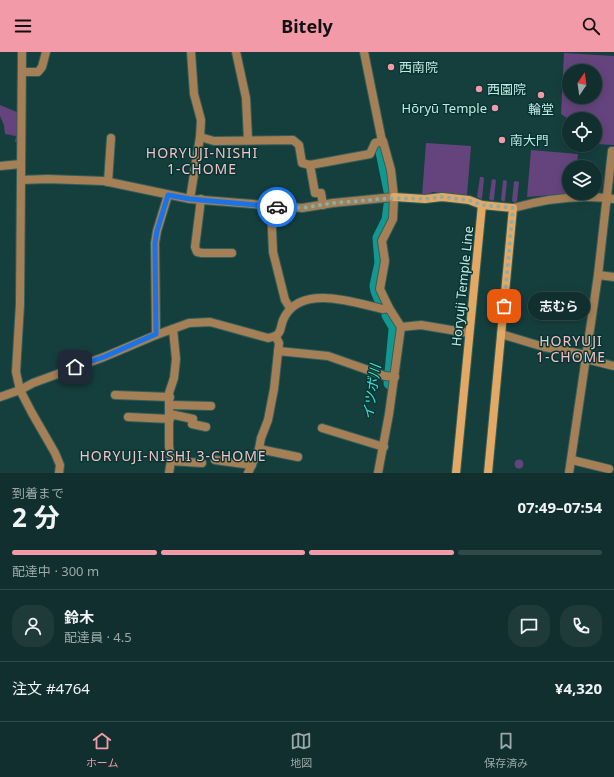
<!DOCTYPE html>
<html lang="ja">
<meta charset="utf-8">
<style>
body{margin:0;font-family:"Noto Sans","Noto Sans JP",sans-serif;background:#1e3b3a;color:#f1f3f6;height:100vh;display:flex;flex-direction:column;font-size:15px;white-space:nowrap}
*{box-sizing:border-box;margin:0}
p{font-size:13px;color:#9ca9aa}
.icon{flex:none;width:22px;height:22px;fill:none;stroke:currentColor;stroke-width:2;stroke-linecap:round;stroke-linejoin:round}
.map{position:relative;height:421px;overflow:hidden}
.sheet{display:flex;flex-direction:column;background:#102f2e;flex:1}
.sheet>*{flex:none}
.needle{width:26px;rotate:13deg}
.controls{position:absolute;left:562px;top:12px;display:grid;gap:8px}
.controls a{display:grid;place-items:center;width:40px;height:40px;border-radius:50%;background:#102f2e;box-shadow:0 2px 10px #0003,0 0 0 1px #304a4a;font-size:20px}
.pin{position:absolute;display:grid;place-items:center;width:34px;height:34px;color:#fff;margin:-17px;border-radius:8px;box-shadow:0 2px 6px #0006}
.courier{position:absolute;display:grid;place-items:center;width:40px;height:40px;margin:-20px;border:3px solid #1a73e8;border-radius:50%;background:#fff;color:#222;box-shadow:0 1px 5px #0007}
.bubble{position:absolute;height:28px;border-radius:14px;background:#102f2e;box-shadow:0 2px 10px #0003,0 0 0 1px #304a4a;font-size:13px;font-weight:700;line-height:28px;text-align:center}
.overview em{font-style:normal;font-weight:700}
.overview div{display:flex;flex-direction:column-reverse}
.overview{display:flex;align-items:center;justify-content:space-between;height:68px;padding:0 12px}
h1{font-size:26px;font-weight:700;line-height:30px}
.bar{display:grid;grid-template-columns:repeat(4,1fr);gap:6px 4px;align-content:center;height:48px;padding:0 12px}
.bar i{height:5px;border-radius:3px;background:#304a4a}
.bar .active{background:#f39aa8}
.bar p{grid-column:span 4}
.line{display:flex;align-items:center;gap:10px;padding:0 12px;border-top:1px solid #304a4a}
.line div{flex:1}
.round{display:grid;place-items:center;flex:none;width:42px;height:42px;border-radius:16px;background:#1e3b3a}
header{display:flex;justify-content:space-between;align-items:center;height:52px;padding:0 12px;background:#f39aa8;color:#111;font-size:18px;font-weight:700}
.tabs{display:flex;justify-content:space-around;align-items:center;height:56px;border-top:1px solid #304a4a;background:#102f2e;font-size:11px;color:#9ca9aa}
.tabs a{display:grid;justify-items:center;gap:2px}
.tabs .active{color:#f39aa8}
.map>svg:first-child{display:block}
.green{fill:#65447d;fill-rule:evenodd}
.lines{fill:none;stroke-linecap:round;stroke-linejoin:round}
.river{stroke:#129891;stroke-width:13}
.street-casing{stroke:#345e5b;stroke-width:10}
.secondary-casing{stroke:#345e5b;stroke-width:10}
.street{stroke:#a58056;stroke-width:8}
.secondary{stroke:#e3a863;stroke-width:8}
.done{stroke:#87aeab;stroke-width:4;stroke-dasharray:0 7.2}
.route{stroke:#1a73e8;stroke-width:5}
.poi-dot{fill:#f39aa8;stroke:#073532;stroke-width:1.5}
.labels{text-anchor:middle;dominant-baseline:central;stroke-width:3;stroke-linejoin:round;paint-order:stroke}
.poi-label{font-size:13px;fill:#c4e9e6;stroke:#073532;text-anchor:start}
.street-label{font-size:13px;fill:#c4e9e6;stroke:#073532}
.neighbourhood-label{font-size:14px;letter-spacing:1px;fill:#f4c1c8;stroke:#073532}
.water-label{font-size:14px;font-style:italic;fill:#3de6dd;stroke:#073532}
</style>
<header><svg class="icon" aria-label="menu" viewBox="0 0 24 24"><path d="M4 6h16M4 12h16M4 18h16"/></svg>Bitely<svg class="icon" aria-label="search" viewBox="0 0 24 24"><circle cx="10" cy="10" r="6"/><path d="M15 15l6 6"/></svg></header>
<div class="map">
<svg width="614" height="421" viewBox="0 0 614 421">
<rect width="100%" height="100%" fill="#153f3d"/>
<!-- green -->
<g class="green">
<path d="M564,1L614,4V93L595,92V67H569V90L563,89L567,66L561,62ZM569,19H595V45H569Z"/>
<polygon points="0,53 19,61 18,90 15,90 16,84 5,82 4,73 0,64"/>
<polygon points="426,91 471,94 467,143 433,140 422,144"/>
<polygon points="531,98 578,102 577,115 569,115 569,141 575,141 527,145"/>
<polygon points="480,125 483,125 484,127 482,146 481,147 477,145"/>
<polygon points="492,127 496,128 494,147 493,149 489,147"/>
<polygon points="504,128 507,129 505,148 504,150 501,148 503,129"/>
<polygon points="515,129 519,130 517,149 515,151 512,149 514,130"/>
<circle cx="519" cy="412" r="4.5"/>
</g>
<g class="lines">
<!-- river -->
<g class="river">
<polyline points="381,95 390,139"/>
<polyline points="382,251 377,239 376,234 381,211 379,186 388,168 390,153"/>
<polyline points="388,263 395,275 395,278 390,331"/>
</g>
<defs>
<g id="street">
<polyline points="22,0 20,252 16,320 20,338 32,361 55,401 60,413 59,421"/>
<polyline points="236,0 246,46 248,88"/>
<polyline points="364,0 382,89"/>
<polyline points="22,20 38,20 42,15 46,0"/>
<polyline points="200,85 214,89 293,88 299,93 302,111 310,113 370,102 375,91 383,89 391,118 394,145 393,167 382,189 385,209 380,237 389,256 401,275 389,362 378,421"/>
<polyline points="310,113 315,141 321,141 323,153"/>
<polyline points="0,114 21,112"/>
<polyline points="21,128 47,127 104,129 190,147 302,156 333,151 394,145"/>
<polyline points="108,130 111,86"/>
<polyline points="190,147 200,85 201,68 194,42 191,0"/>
<polyline points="201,147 195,195 197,200 202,201 232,201"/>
<polyline points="271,154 273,200 285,248 290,256"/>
<path d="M513,156C545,147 581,142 614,147"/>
<polyline points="598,223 614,225"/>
<polyline points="401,275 421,273 469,281"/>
<polyline points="501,282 544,295 587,303"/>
<polyline points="156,283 155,191 157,179 168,143"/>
<polyline points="278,299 328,304 385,324 395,325"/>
<polyline points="586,307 614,314"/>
<polyline points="115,343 170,345"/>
<path d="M0,345L20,338L33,331L104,305L156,283L189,271L210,270L268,286C285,283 278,275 285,264C303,232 356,251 383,257L389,256"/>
<polyline points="170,353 211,354"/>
<polyline points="170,362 193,367 192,372 206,375"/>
<polyline points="128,365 170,367"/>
<polyline points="322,376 384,395"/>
<polyline points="259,397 298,405"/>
<polyline points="215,408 252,413"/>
<polyline points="572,408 609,417"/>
<polyline points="171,409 202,411"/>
<polyline points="169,421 171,409 169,394 169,341 174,326 176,307 173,277"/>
<polyline points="248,421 259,397 261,386 268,368 274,337 279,291 276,285"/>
<polyline points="569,421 598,223 612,99 614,99"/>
</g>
<g id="secondary">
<polyline points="394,145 425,147 442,145 469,148 482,153 513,156 488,421"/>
<polyline points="456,421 482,153"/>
</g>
</defs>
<!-- street casing -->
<use href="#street" class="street-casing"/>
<!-- secondary casing -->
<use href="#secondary" class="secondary-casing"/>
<!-- street -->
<use href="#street" class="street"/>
<!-- secondary -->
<use href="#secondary" class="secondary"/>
</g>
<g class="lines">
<!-- done -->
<polyline class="done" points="277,155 302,156 333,151 394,146 425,147 442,145 468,148 482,153 513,156 504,254"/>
<!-- route -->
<polyline class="route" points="75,315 104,305 156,282 155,191 157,179 168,143 190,147 277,155"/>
</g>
<!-- markers -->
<g class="poi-dot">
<circle cx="391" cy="15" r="4"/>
<circle cx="479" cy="37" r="4"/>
<circle cx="541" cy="43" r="4"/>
<circle cx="495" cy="56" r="4"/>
<circle cx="502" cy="88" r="4"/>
</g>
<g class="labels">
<!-- poi labels -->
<g class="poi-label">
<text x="399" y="15">西南院</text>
<text x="487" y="37">西園院</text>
<text x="487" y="56" text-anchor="end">Hōryū Temple</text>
<text x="541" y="57" text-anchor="middle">輪堂</text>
<text x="510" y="88">南大門</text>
</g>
<!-- street labels -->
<g class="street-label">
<text transform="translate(462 234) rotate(-84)">Horyuji Temple Line</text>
</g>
<!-- neighbourhood labels -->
<g class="neighbourhood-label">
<text x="202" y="100">HORYUJI-NISHI<tspan x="202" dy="16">1-CHOME</tspan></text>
<text x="571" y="288">HORYUJI<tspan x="571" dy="16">1-CHOME</tspan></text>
<text x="173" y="403">HORYUJI-NISHI 3-CHOME</text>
</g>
<!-- water labels -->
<g class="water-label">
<text transform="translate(371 340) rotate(-82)">イツボ川</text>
</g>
</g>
</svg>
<div class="controls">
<a><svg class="needle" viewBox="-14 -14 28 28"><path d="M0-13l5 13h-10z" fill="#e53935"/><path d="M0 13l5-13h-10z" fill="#9ca9aa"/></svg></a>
<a><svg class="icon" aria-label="locate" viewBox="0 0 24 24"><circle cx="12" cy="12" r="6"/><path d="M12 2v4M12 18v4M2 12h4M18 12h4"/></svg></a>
<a><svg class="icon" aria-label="layers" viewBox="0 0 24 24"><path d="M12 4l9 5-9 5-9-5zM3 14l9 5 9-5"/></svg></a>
</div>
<div class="pin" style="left:504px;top:254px;background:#ea580c"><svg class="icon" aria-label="bag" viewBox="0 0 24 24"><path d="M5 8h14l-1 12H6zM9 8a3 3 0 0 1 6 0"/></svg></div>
<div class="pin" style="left:75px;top:315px;background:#1f2937"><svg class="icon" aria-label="home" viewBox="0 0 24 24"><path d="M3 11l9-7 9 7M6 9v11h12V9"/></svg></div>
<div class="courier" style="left:277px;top:155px"><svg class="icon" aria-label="car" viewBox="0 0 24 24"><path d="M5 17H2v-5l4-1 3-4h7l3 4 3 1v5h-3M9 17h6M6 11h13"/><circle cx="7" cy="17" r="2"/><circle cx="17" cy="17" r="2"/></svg></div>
<div class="bubble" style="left:528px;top:240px;width:62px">志むら</div>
</div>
<section class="sheet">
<div class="overview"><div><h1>2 分</h1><p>到着まで</p></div><em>07:49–07:54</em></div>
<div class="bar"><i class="active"></i><i class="active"></i><i class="active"></i><i></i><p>配達中 · 300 m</p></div>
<div class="line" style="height:72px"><a class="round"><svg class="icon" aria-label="person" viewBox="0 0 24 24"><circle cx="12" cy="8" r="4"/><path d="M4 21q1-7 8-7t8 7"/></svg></a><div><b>鈴木</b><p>配達員 · 4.5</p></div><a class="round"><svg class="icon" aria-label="chat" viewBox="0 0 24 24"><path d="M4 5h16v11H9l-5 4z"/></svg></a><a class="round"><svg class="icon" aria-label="phone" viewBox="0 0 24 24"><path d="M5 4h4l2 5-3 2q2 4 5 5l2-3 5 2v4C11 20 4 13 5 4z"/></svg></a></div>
<div class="line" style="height:52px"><div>注文 #4764</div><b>¥4,320</b></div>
</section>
<nav class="tabs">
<a class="active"><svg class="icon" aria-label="home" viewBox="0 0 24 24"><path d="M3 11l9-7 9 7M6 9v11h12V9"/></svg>ホーム</a>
<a><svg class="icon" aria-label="map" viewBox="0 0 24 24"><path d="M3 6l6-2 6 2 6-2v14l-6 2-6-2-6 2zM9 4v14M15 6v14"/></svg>地図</a>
<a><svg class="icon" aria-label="saved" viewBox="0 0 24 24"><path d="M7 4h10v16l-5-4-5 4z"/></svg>保存済み</a>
</nav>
